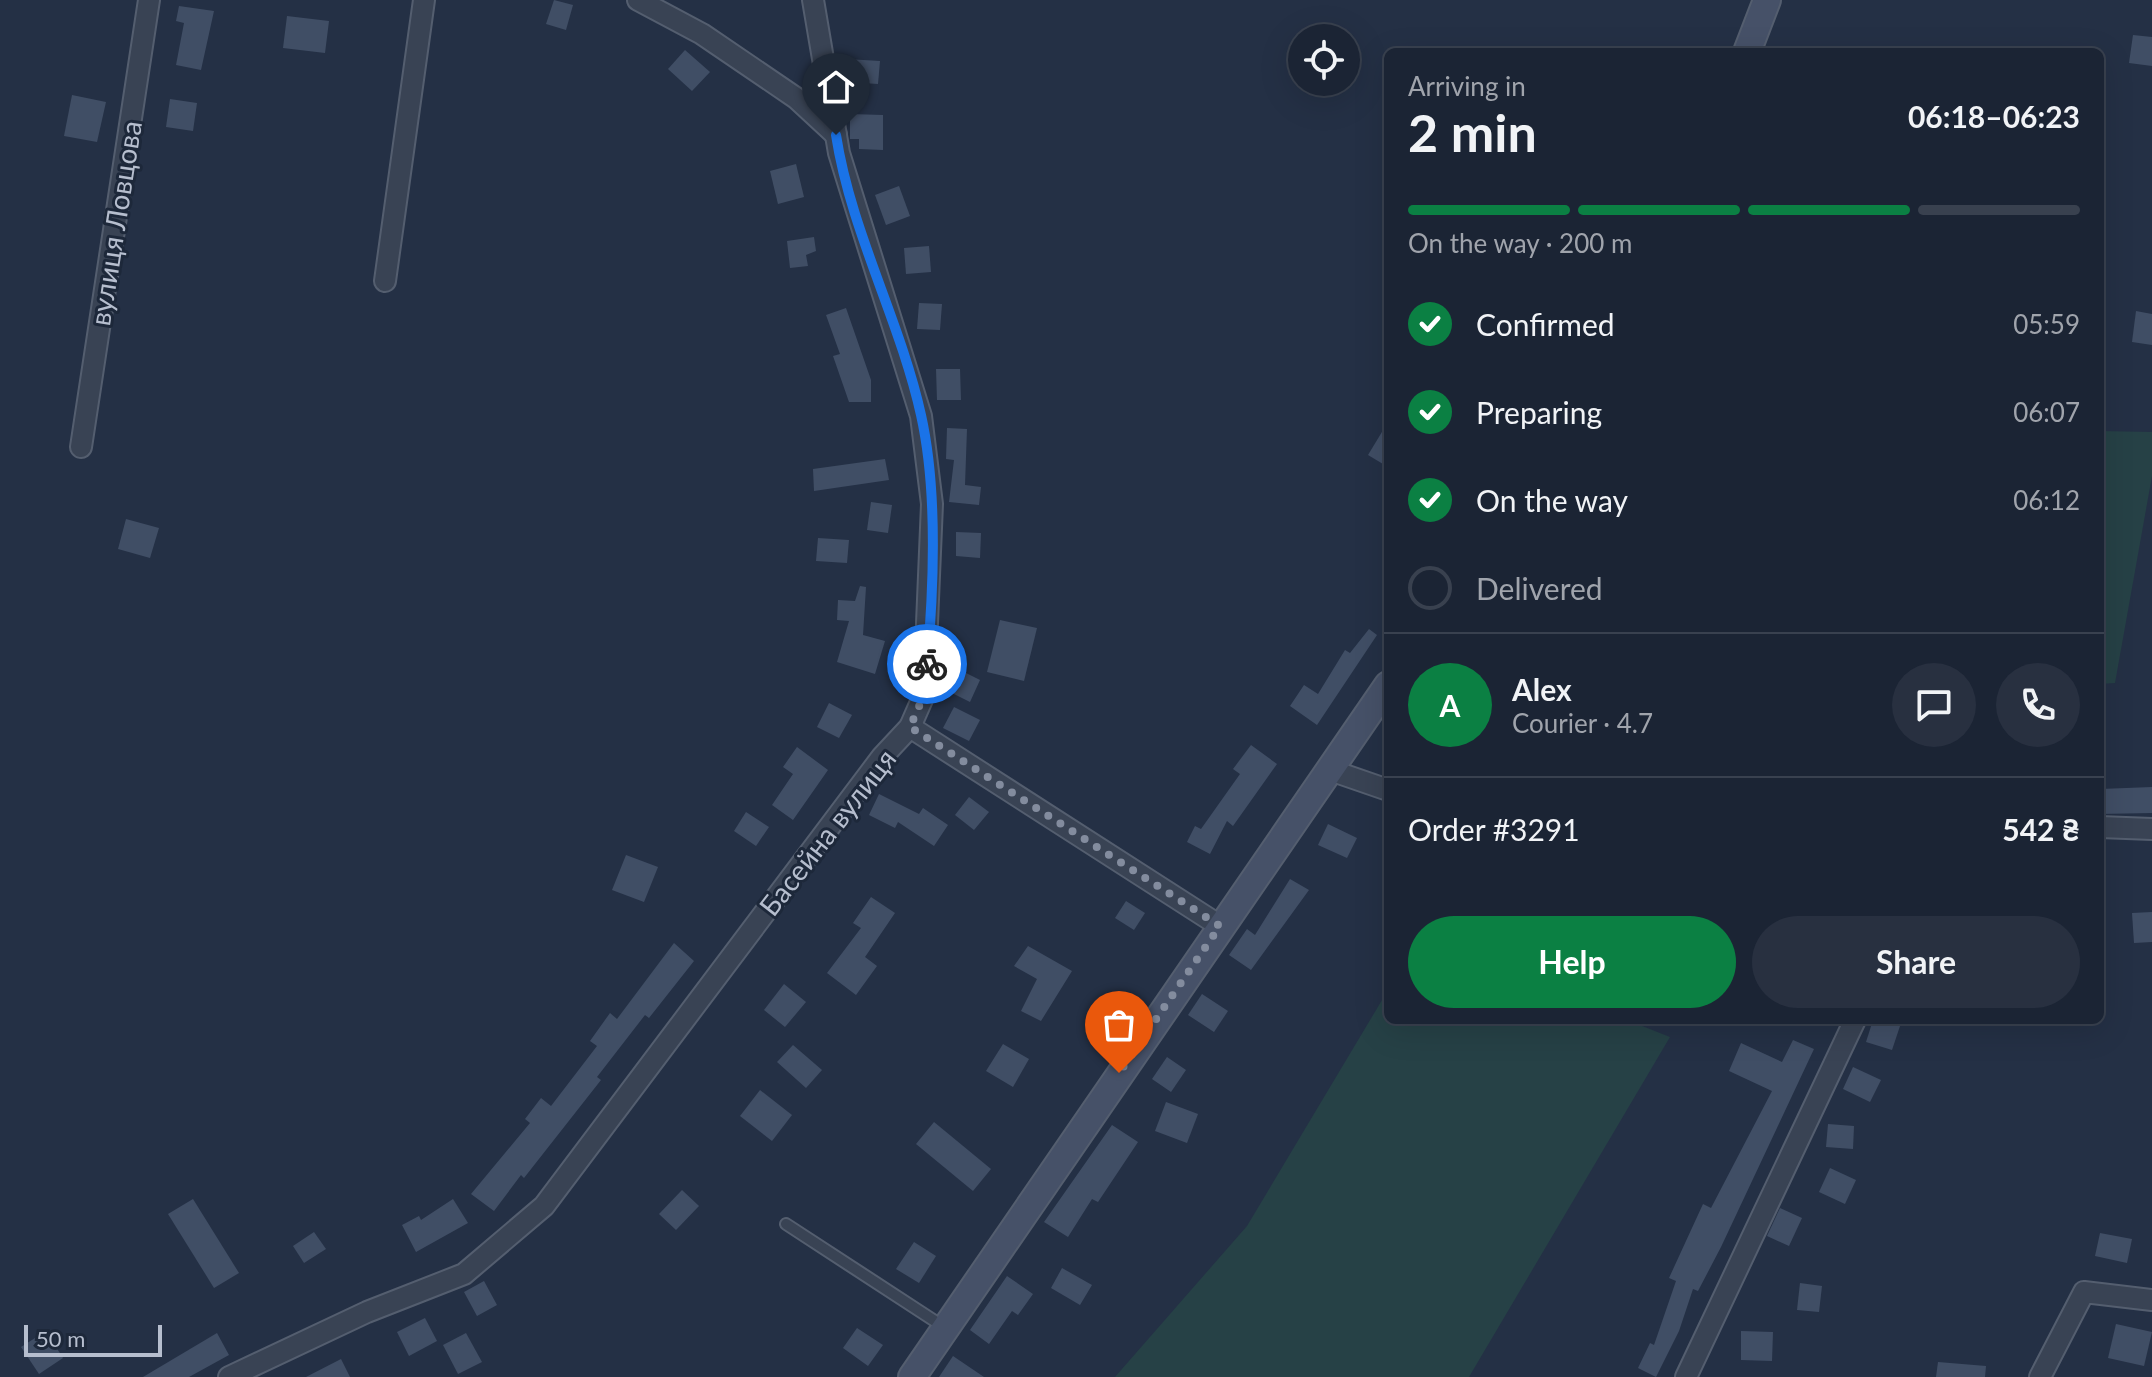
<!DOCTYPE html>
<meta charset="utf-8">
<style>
body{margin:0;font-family:Lato,sans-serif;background:#283040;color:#f1f3f6;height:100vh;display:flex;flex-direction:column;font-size:30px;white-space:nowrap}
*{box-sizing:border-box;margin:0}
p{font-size:26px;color:#a0a4ac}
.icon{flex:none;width:44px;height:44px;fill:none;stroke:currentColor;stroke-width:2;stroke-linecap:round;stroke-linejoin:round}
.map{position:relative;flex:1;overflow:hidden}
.sheet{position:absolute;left:1384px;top:48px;width:720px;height:976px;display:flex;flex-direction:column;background:#1b2434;border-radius:12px;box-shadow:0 8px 32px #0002,0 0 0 2px #39414f}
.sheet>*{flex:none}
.tools{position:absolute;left:1288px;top:24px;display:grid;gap:16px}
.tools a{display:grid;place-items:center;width:72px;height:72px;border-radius:50%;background:#1b2434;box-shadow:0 8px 32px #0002,0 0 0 2px #39414f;font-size:40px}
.scale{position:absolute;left:24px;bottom:20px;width:138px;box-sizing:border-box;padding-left:8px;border:4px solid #b6bece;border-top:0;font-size:22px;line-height:28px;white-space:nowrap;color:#b6bece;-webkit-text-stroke:6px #1d283a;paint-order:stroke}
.pin{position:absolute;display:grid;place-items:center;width:68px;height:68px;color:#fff;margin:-82px -34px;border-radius:50% 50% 50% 0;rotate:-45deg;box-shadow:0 0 8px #0007}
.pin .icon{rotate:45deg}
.courier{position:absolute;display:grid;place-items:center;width:80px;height:80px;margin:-40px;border:6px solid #1a73e8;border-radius:50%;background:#fff;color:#222;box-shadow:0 2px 10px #0007}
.overview em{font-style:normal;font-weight:700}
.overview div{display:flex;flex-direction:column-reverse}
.overview{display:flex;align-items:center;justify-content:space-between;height:136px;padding:0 24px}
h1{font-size:52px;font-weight:700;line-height:60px}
.bar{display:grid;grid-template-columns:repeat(4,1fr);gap:12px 8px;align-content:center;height:96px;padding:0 24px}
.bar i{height:10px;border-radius:6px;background:#39414f}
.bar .selected{background:#0b8043}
.bar p{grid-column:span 4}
.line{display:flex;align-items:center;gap:20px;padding:0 24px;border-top:2px solid #39414f}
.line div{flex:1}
.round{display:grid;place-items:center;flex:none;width:84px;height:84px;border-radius:42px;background:#283040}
ol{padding:0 24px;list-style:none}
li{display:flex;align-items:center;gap:24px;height:88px}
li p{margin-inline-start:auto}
li .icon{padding:8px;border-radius:50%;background:#0b8043;color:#fff;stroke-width:4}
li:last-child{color:#a0a4ac}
li i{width:44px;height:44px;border:4px solid #39414f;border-radius:50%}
.cta{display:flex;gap:16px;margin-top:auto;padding:16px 24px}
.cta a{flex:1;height:92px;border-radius:48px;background:#0b8043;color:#fff;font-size:32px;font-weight:700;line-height:92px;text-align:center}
.cta a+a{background:#283040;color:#f1f3f6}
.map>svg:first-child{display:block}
.green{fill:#264146}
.building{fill:#404e65}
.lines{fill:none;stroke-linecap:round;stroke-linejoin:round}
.service-casing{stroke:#545e6f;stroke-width:14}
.minor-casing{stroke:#545e6f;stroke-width:24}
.secondary-casing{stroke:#545e6f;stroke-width:30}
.service{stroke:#394354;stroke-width:10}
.minor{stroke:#394354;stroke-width:20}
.secondary{stroke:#465168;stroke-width:26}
.done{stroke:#838c9e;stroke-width:8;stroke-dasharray:0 14.4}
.route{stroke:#1a73e8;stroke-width:10}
.labels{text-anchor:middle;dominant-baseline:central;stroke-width:6;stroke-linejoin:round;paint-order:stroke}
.street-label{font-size:28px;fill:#b6bece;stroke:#1d283a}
</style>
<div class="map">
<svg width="2152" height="1377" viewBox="0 0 2152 1377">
<rect width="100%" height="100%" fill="#243045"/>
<!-- green -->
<g class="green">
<polygon points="2100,431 2152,432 2152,476 2115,683 2100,684"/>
<polygon points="1388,990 1388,1020 1627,1020 1670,1037 1469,1377 1115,1377 1247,1226"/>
</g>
<!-- building -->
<g class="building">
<polygon points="554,0 573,5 566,30 546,24"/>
<polygon points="179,6 214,11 201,70 176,65 184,23 176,21"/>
<polygon points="287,16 329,21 325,53 283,48"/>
<polygon points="2133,35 2152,37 2152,66 2129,63"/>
<polygon points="685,50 710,72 692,91 668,69"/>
<polygon points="847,59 880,61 878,84 846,82"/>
<polygon points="72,95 106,102 97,142 64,136"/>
<polygon points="170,99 197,103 193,131 166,127"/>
<polygon points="850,114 883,115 883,150 859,149 859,139 850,139"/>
<polygon points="796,164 804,197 778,204 770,171"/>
<polygon points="899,186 910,216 886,225 875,195"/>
<polygon points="814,237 816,251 806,255 808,266 790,268 787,241"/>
<polygon points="929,246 931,272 906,274 904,248"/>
<polygon points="919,303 942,304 940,330 917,329"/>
<polygon points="846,308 871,380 871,402 849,402 833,356 840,354 826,315"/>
<polygon points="2136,311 2152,314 2152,345 2132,342"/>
<polygon points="936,369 960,369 961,400 937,400"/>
<polygon points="1388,422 1388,467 1368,455"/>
<polygon points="947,428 967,429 965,485 981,487 979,505 949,502 954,460 946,459"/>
<polygon points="885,459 889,480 814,491 813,469"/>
<polygon points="871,502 892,505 888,533 867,530"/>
<polygon points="126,519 159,528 150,558 118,549"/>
<polygon points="956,532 981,533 980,558 956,556"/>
<polygon points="818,538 849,540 847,563 816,561"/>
<polygon points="860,586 866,587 863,635 885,641 875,674 837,662 849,621 837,620 838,600 855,601"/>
<polygon points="1000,620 1037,628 1024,681 987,672"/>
<polygon points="1369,629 1377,635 1317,725 1290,706 1304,685 1318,694 1345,650 1350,653"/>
<polygon points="954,667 980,680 970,702 944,689"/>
<polygon points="829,703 852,715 839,738 817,727"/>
<polygon points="954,707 980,720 969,741 943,728"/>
<polygon points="1251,745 1277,764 1233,826 1227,821 1210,854 1187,842 1195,826 1201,829 1240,774 1233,769"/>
<polygon points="797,747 828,770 793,820 772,805 793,774 783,767"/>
<polygon points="2152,787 2152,813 2100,814 2100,789"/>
<polygon points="879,794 919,814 923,808 948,825 934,846 898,822 895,828 869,815"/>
<polygon points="969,797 989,812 974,830 955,815"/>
<polygon points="746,812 769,827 756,846 734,831"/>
<polygon points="1328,824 1357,838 1347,858 1318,845"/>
<polygon points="626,855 658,867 644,902 612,890"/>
<polygon points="1290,879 1309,890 1251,970 1229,955 1247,929 1255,935"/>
<polygon points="871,897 895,913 865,957 877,966 856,995 827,973 861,928 853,923"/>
<polygon points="1126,901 1145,913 1134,930 1115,918"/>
<polygon points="2152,912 2152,942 2134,943 2132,913"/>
<polygon points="674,943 694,961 649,1018 645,1015 597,1077 601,1080 524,1178 521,1175 494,1211 471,1194 530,1123 525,1119 541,1098 551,1106 597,1046 590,1041 610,1013 617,1019"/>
<polygon points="1028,946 1072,971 1041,1021 1021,1011 1037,979 1014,966"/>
<polygon points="784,984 806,1002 785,1027 764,1010"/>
<polygon points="1202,994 1228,1011 1214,1032 1188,1015"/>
<polygon points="1873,1020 1902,1020 1892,1050 1866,1042"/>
<polygon points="1793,1040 1814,1049 1721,1247 1698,1291 1693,1289 1679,1331 1656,1377 1638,1368 1650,1343 1654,1345 1676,1281 1669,1278 1703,1204 1711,1208 1772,1091 1729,1071 1741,1043 1782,1062"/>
<polygon points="1003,1044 1029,1059 1013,1087 986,1071"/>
<polygon points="793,1045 822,1070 806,1088 777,1062"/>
<polygon points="1167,1057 1186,1070 1171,1092 1152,1079"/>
<polygon points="1853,1067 1881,1080 1870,1102 1843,1089"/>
<polygon points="760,1090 792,1115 772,1141 740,1116"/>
<polygon points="1166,1102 1198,1114 1187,1143 1155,1131"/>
<polygon points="934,1122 991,1169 973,1191 916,1144"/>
<polygon points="1828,1124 1854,1126 1853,1149 1826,1147"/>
<polygon points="1112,1125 1138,1142 1098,1202 1092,1199 1068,1237 1044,1222"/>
<polygon points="1830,1168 1856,1180 1845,1204 1819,1192"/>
<polygon points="682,1190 699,1206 676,1230 659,1214"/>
<polygon points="193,1199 239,1273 214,1288 168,1214"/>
<polygon points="453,1199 468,1223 416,1252 402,1225 419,1216 421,1220"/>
<polygon points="1780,1208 1802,1218 1789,1246 1767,1236"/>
<polygon points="314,1232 326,1249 304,1263 293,1246"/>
<polygon points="2100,1233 2132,1239 2127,1263 2095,1256"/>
<polygon points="914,1242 936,1256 919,1283 896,1269"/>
<polygon points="1062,1268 1092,1285 1080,1305 1051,1288"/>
<polygon points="1007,1276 1033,1294 1018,1315 1012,1311 989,1344 970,1330"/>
<polygon points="484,1281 497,1305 477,1316 464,1292"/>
<polygon points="1800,1283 1822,1286 1819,1312 1797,1310"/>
<polygon points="425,1318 437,1341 409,1356 397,1332"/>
<polygon points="2116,1324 2152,1332 2144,1366 2108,1358"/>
<polygon points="857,1328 883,1345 868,1366 843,1348"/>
<polygon points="46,1331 63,1358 39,1374 21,1347"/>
<polygon points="1741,1331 1773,1332 1772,1361 1741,1360"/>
<polygon points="217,1333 229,1355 189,1377 143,1377"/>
<polygon points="466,1333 482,1362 458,1374 443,1345"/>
<polygon points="953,1356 984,1377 939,1377"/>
<polygon points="341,1359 350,1377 306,1377"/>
<polygon points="1938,1362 1986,1366 1985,1377 1936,1377"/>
</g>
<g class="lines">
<defs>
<polyline id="service" points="786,1224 944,1327"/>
<g id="minor">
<polyline points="638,0 702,34 796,98 836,135"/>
<polyline points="385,281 424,0"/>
<polyline points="81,447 149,0"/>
<polyline points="910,727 1220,926"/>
<polyline points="1330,770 1388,790"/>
<polyline points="2100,827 2152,829"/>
<polyline points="229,1377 367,1312 464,1274 544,1206 882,757 910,727 924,695 932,504 921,416 839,153 813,0"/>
<polyline points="1686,1377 1855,1020"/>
<polyline points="2040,1377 2084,1292 2152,1300"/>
</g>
<g id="secondary">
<polyline points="1747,52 1767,0"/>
<polyline points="912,1377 1388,685"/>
</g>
</defs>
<!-- service casing -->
<use href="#service" class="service-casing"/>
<!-- minor casing -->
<use href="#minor" class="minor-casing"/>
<!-- secondary casing -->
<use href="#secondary" class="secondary-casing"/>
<!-- service -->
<use href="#service" class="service"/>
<!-- minor -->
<use href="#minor" class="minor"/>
<!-- secondary -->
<use href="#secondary" class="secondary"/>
</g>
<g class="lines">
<!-- done -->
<polyline class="done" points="927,664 924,695 910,727 1220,926 1119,1073"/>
<!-- route -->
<path class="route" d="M836,135C851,232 900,320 921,415C938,491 934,586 927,664"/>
</g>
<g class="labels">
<!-- street labels -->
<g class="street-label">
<text transform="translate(115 223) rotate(-81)">вулиця Ловцова</text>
<text transform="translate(827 832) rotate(-52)">Басейна вулиця</text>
</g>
</g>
</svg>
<div class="tools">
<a><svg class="icon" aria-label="locate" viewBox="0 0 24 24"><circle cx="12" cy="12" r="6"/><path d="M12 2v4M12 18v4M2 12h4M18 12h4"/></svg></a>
</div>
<div class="scale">50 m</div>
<div class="pin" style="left:1119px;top:1073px;background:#ea580c"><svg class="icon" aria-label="bag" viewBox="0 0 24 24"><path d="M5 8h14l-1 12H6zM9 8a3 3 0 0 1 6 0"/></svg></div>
<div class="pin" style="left:836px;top:135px;background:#1f2937"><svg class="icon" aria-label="home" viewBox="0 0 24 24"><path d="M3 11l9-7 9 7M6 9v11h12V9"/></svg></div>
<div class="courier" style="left:927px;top:664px"><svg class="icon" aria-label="bike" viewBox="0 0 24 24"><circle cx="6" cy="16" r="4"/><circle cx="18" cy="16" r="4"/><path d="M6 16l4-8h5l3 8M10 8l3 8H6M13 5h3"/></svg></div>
<section class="sheet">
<div class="overview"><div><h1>2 min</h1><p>Arriving in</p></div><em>06:18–06:23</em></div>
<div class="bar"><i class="selected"></i><i class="selected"></i><i class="selected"></i><i></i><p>On the way · 200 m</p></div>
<ol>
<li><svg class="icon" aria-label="check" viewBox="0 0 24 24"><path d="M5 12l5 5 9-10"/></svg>Confirmed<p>05:59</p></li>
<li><svg class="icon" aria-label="check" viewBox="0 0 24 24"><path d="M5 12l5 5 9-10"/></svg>Preparing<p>06:07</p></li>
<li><svg class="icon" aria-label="check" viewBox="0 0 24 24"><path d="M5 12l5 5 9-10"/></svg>On the way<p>06:12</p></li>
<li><i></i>Delivered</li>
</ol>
<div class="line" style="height:144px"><b class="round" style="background:#0b8043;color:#fff">A</b><div><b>Alex</b><p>Courier · 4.7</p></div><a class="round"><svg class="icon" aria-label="chat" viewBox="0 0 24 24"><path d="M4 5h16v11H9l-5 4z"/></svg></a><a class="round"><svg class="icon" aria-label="phone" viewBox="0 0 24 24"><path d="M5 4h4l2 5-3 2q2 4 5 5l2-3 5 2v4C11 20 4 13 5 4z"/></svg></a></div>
<div class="line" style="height:104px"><div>Order #3291</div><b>542 ₴</b></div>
<div class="cta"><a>Help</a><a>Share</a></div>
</section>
</div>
